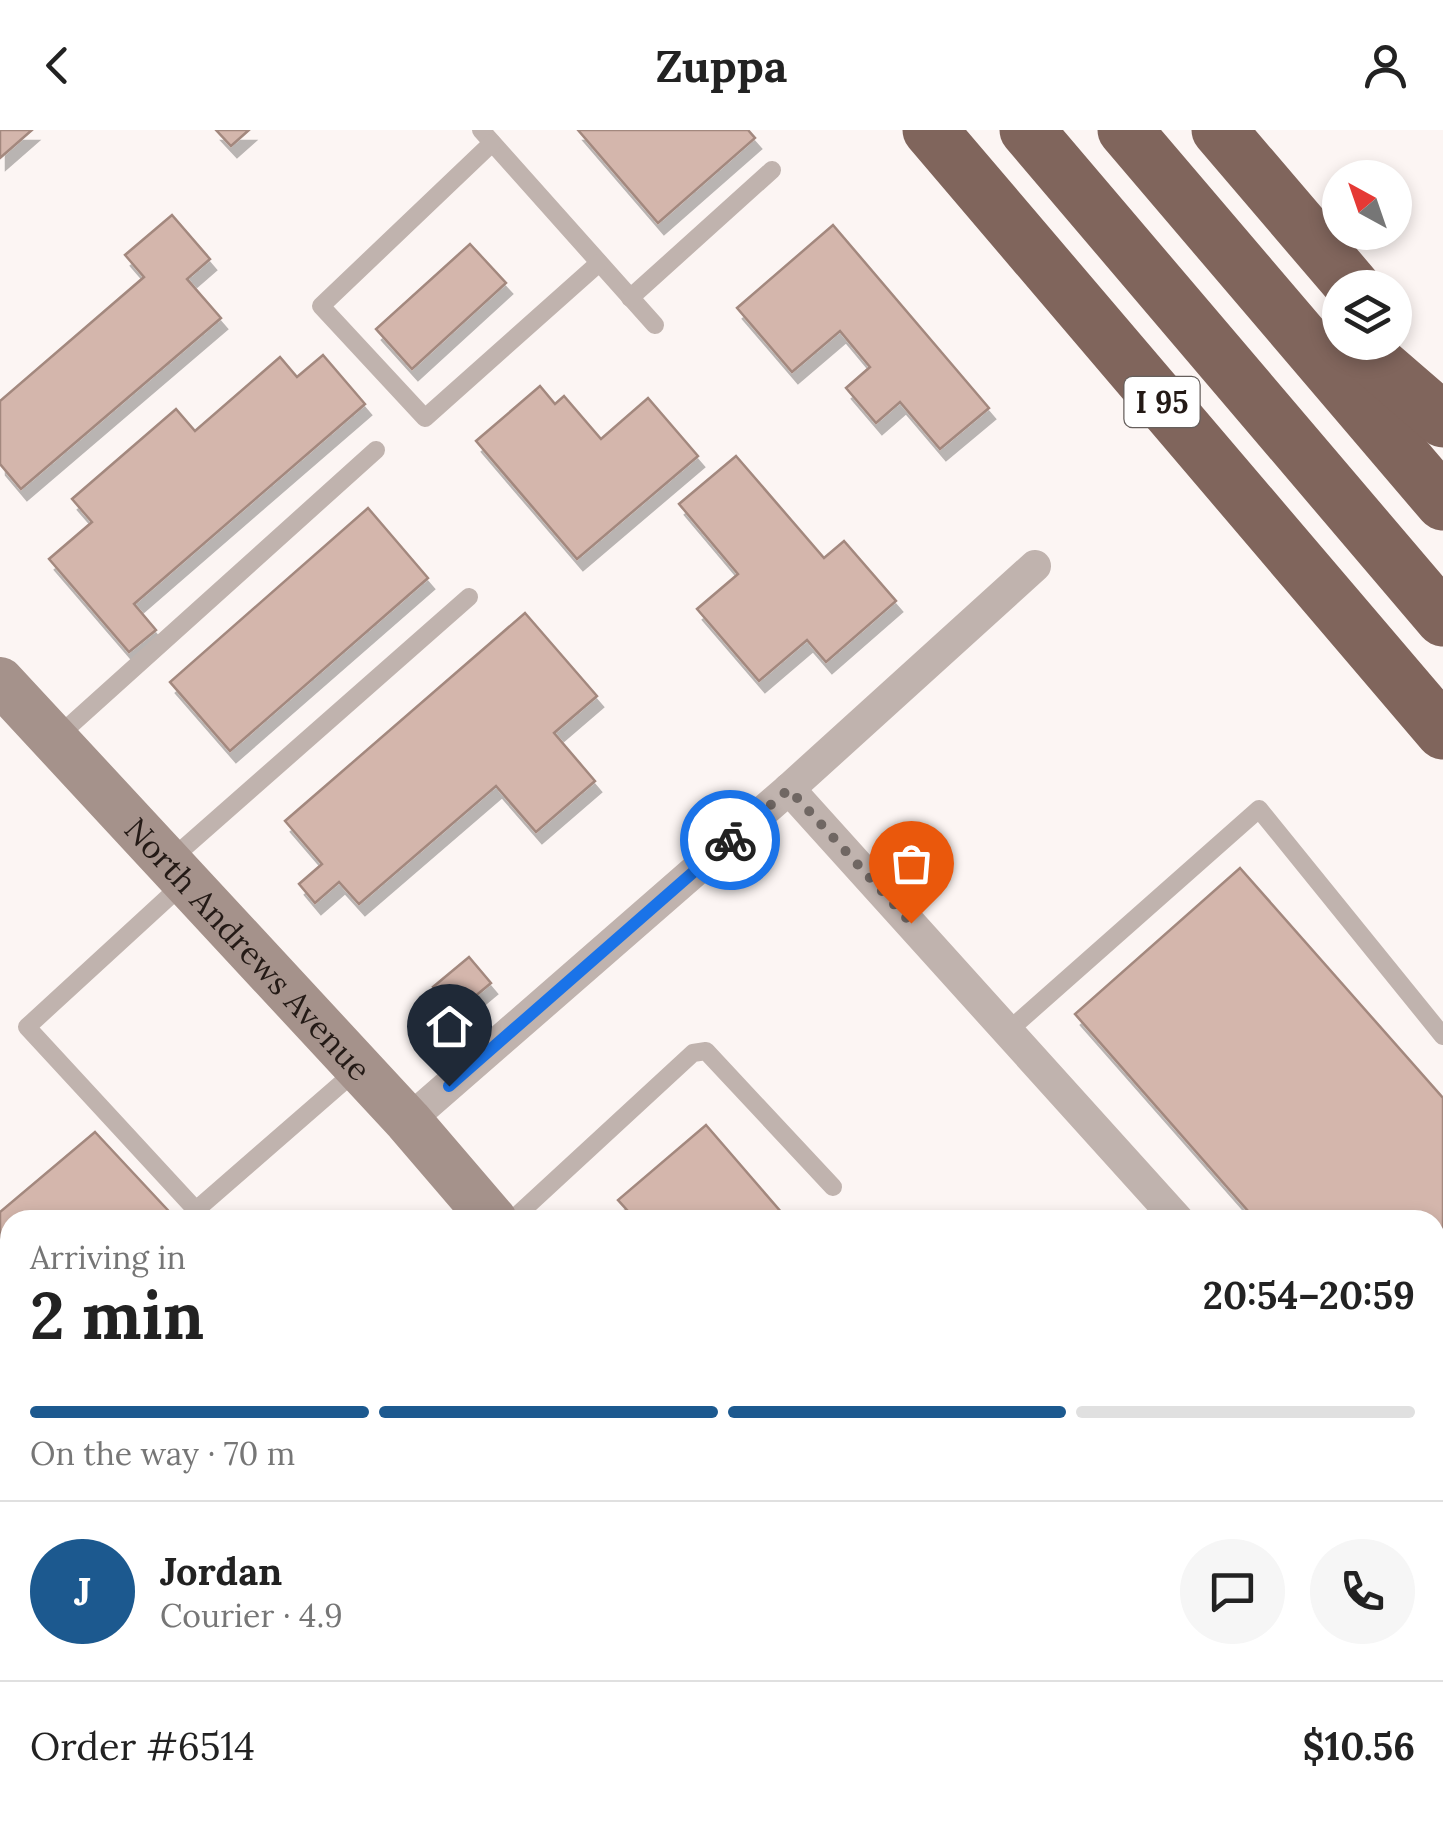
<!DOCTYPE html>
<meta charset="utf-8">
<style>
body{margin:0;font-family:Lora,serif;background:#f6f6f6;color:#222;height:100vh;display:flex;flex-direction:column;font-size:38px;white-space:nowrap}
*{box-sizing:border-box;margin:0}
p{font-size:32px;color:#767676}
.icon{flex:none;width:55px;height:55px;fill:none;stroke:currentColor;stroke-width:2;stroke-linecap:round;stroke-linejoin:round}
.map{position:relative;flex:1;overflow:hidden}
.details{position:absolute;left:0px;top:1080px;width:1445px;height:622px;display:flex;flex-direction:column;background:#fff;border-radius:30px 30px 0 0;box-shadow:0 5px 15px #0003}
.details>*{flex:none}
.needle{width:65px;rotate:320deg}
.tools{position:absolute;left:1322px;top:30px;display:grid;gap:20px}
.tools a{display:grid;place-items:center;width:90px;height:90px;border-radius:50%;background:#fff;box-shadow:0 5px 15px #0003;font-size:50px}
.pin{position:absolute;display:grid;place-items:center;width:85px;height:85px;color:#fff;margin:-102px -42px;border-radius:50% 50% 50% 0;rotate:-45deg;box-shadow:0 0 10px #0007}
.pin .icon{rotate:45deg}
.courier{position:absolute;display:grid;place-items:center;width:100px;height:100px;margin:-50px;border:8px solid #1a73e8;border-radius:50%;background:#fff;color:#222;box-shadow:0 2px 12px #0007}
.overview em{font-style:normal;font-weight:800}
.overview div{display:flex;flex-direction:column-reverse}
.overview{display:flex;align-items:center;justify-content:space-between;height:170px;padding:0 30px}
h1{font-size:65px;font-weight:800;line-height:75px}
.bar{display:grid;grid-template-columns:repeat(4,1fr);gap:15px 10px;align-content:center;height:120px;padding:0 30px}
.bar i{height:12px;border-radius:8px;background:#e0e0e0}
.bar .selected{background:#1c598f}
.bar p{grid-column:span 4}
.line{display:flex;align-items:center;gap:25px;padding:0 30px;border-top:2px solid #e0e0e0}
.line div{flex:1}
.round{display:grid;place-items:center;flex:none;width:105px;height:105px;border-radius:52px;background:#f6f6f6}
header{display:flex;justify-content:space-between;align-items:center;height:130px;padding:0 30px;background:#fff;font-size:45px;font-weight:800}
.map>svg:first-child{display:block}
.building{fill:#d4b6ac;stroke:#a3887e;stroke-width:2.5;filter:url(#shadow)}
.lines{fill:none;stroke-linecap:round;stroke-linejoin:round}
.lane{stroke:#c0b3ae;stroke-width:18}
.street{stroke:#c0b3ae;stroke-width:32}
.secondary{stroke:#a5928b;stroke-width:48}
.highway{stroke:#80655c;stroke-width:55}
.done{stroke:#706763;stroke-width:10;stroke-dasharray:0 18}
.route{stroke:#1a73e8;stroke-width:12}
.labels{text-anchor:middle;dominant-baseline:central;stroke-width:9;stroke-linejoin:round;paint-order:stroke}
.shield{fill:#fff;stroke:#665f5c;stroke-width:2.5}
.shield-label{font-size:30px;font-weight:bold;fill:#241a16}
.street-label{font-size:32px;fill:#241a16;stroke:#fff}
</style>
<header><svg class="icon" aria-label="back" viewBox="0 0 24 24"><path d="M15 5l-7 7 7 7"/></svg>Zuppa<svg class="icon" aria-label="person" viewBox="0 0 24 24"><circle cx="12" cy="8" r="4"/><path d="M4 21q1-7 8-7t8 7"/></svg></header>
<div class="map">
<svg width="1443" height="1702" viewBox="0 0 1443 1702">
<defs>
<filter id="shadow"><feDropShadow dx="6" dy="11" stdDeviation="0" flood-color="#0004"/></filter>
</defs>
<rect width="100%" height="100%" fill="#fcf5f3"/>
<!-- building -->
<g class="building">
<polygon points="0,0 32,0 0,28"/>
<polygon points="216,0 249,0 231,16"/>
<polygon points="578,0 748,0 755,8 658,93"/>
<polygon points="172,85 210,129 187,149 221,188 21,359 0,334 0,271 144,147 125,125"/>
<polygon points="833,95 989,278 940,319 900,272 876,293 846,258 870,237 840,201 792,242 737,178"/>
<polygon points="470,114 506,153 412,239 376,199"/>
<polygon points="323,225 365,274 134,474 156,500 129,522 49,429 92,392 72,369 176,279 195,301 280,227 297,247"/>
<polygon points="540,256 555,274 564,266 601,309 648,268 698,326 577,429 476,311"/>
<polygon points="736,326 824,428 844,411 896,471 826,532 807,510 759,551 697,479 738,444 679,374"/>
<polygon points="368,378 428,448 230,621 170,552"/>
<polygon points="525,483 597,566 554,603 595,651 536,702 496,656 359,774 339,752 315,773 299,754 322,734 285,691"/>
<polygon points="1240,738 1443,968 1443,1176 1435,1183 1435,1090 1256,1090 1075,884"/>
<polygon points="469,827 491,853 455,883 433,857"/>
<polygon points="706,995 788,1090 636,1090 618,1070"/>
<polygon points="95,1002 177,1090 10,1090 10,1121 0,1109 0,1082"/>
<polygon points="1443,1336 1443,1435 1435,1426 1435,1343"/>
<polygon points="1435,1463 1443,1472 1443,1575 1435,1566"/>
<polygon points="354,1692 374,1692 383,1702 343,1702"/>
<polygon points="1177,1692 1304,1692 1293,1702 1185,1702"/>
</g>
<g class="lines">
<!-- lane -->
<g class="lane">
<polyline points="481,0 655,195"/>
<polyline points="492,13 321,176 425,288 599,133"/>
<polyline points="630,168 772,40"/>
<polyline points="55,609 376,320"/>
<polyline points="168,732 469,467"/>
<polyline points="185,752 27,897 196,1080 358,939"/>
<polyline points="1008,901 1259,679 1443,906"/>
<polyline points="512,1090 693,923 706,921 833,1057"/>
<polyline points="1435,1200 1443,1194"/>
<polyline points="1435,1302 1443,1295"/>
<polyline points="0,1600 10,1611"/>
<polyline points="0,1651 10,1643"/>
<polyline points="436,1692 444,1702"/>
<polyline points="624,1692 632,1702"/>
<polyline points="795,1692 803,1702"/>
<polyline points="1362,1702 1372,1692"/>
</g>
<!-- street -->
<g class="street">
<polyline points="789,659 1178,1090"/>
<polyline points="408,991 789,659 1035,436"/>
<polyline points="95,1702 106,1692"/>
<polyline points="973,1702 985,1692"/>
</g>
<!-- secondary -->
<g class="secondary">
<path id="s1" d="M0,551L408,991L493,1090"/>
<polyline points="1030,1692 1038,1702"/>
</g>
<!-- highway -->
<g class="highway">
<polyline points="930,0 1443,602"/>
<polyline points="1027,0 1443,489"/>
<polyline points="1125,0 1443,373"/>
<polyline points="1219,0 1354,158"/>
<polyline points="1353,212 1443,290"/>
</g>
</g>
<g class="lines">
<!-- done -->
<polyline class="done" points="730,710 789,659 911,793"/>
<!-- route -->
<polyline class="route" points="449,956 730,710"/>
</g>
<g class="labels">
<!-- shield labels -->
<rect class="shield" x="1124.5" y="247" width="75" height="50" rx="8"/>
<g class="shield-label">
<text x="1162" y="272">I 95</text>
</g>
<!-- street labels -->
<g class="street-label">
<text stroke="none"><textPath href="#s1" startOffset="365">North Andrews Avenue</textPath></text>
</g>
</g>
</svg>
<div class="tools">
<a><svg class="needle" viewBox="-14 -14 28 28"><path d="M0-13l5 13h-10z" fill="#e53935"/><path d="M0 13l5-13h-10z" fill="#767676"/></svg></a>
<a><svg class="icon" aria-label="layers" viewBox="0 0 24 24"><path d="M12 4l9 5-9 5-9-5zM3 14l9 5 9-5"/></svg></a>
</div>
<div class="pin" style="left:911px;top:793px;background:#ea580c"><svg class="icon" aria-label="bag" viewBox="0 0 24 24"><path d="M5 8h14l-1 12H6zM9 8a3 3 0 0 1 6 0"/></svg></div>
<div class="pin" style="left:449px;top:956px;background:#1f2937"><svg class="icon" aria-label="home" viewBox="0 0 24 24"><path d="M3 11l9-7 9 7M6 9v11h12V9"/></svg></div>
<div class="courier" style="left:730px;top:710px"><svg class="icon" aria-label="bike" viewBox="0 0 24 24"><circle cx="6" cy="16" r="4"/><circle cx="18" cy="16" r="4"/><path d="M6 16l4-8h5l3 8M10 8l3 8H6M13 5h3"/></svg></div>
<section class="details">
<div class="overview"><div><h1>2 min</h1><p>Arriving in</p></div><em>20:54–20:59</em></div>
<div class="bar"><i class="selected"></i><i class="selected"></i><i class="selected"></i><i></i><p>On the way · 70 m</p></div>
<div class="line" style="height:180px"><b class="round" style="background:#1c598f;color:#fff">J</b><div><b>Jordan</b><p>Courier · 4.9</p></div><a class="round"><svg class="icon" aria-label="chat" viewBox="0 0 24 24"><path d="M4 5h16v11H9l-5 4z"/></svg></a><a class="round"><svg class="icon" aria-label="phone" viewBox="0 0 24 24"><path d="M5 4h4l2 5-3 2q2 4 5 5l2-3 5 2v4C11 20 4 13 5 4z"/></svg></a></div>
<div class="line" style="height:130px"><div>Order #6514</div><b>$10.56</b></div>
</section>
</div>
